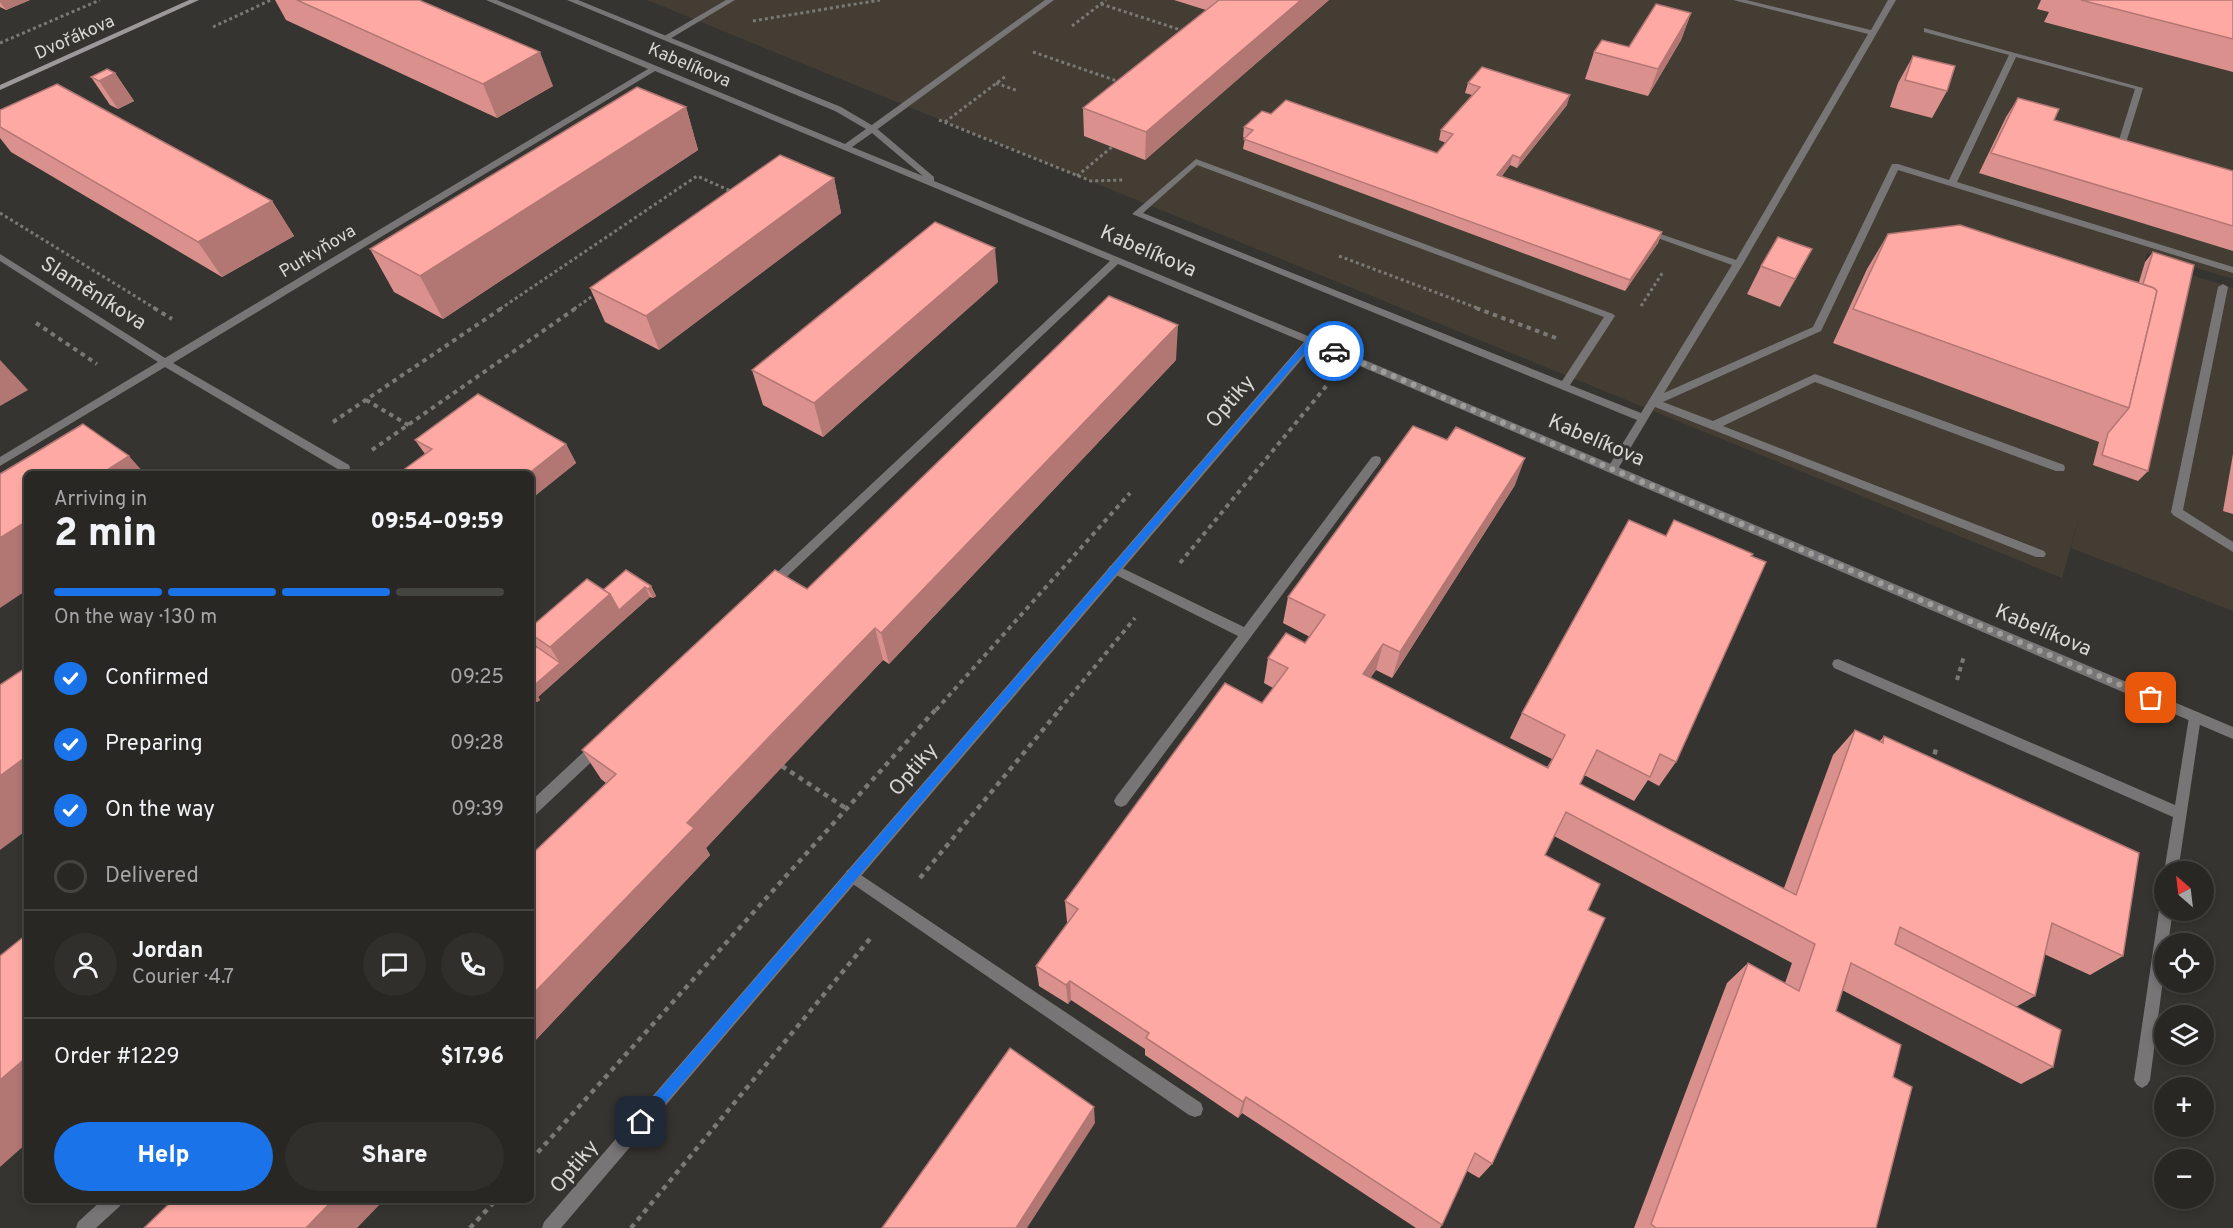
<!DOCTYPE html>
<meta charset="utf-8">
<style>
body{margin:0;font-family:Overpass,sans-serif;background:#302f2c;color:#f1f3f6;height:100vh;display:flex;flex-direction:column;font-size:22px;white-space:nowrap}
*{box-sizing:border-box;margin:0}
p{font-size:20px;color:#a5a5a6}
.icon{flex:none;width:33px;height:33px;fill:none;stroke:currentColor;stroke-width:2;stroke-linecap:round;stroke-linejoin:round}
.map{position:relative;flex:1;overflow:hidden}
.details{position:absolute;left:24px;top:471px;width:510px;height:732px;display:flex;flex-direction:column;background:#282724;border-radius:9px;box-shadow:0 3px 9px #0003,0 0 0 2px #444441}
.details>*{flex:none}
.needle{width:39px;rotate:332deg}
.controls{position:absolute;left:2154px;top:861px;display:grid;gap:12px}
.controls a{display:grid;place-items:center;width:60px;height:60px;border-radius:50%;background:#282724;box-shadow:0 3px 9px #0003,0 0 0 2px #444441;font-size:30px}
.pin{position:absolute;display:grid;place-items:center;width:51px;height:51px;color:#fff;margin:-26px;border-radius:12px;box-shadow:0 3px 9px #0006}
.courier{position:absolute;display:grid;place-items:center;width:60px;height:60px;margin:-30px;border:4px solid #1a73e8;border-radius:50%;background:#fff;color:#222;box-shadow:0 2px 8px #0007}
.summary em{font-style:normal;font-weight:800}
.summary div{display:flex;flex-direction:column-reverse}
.summary{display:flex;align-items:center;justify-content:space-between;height:102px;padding:0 30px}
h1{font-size:39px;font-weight:800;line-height:45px}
.bar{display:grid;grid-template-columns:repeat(4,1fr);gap:9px 6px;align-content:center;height:72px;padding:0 30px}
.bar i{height:8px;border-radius:4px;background:#444441}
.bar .active{background:#1a73e8}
.bar p{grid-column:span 4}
.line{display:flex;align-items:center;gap:15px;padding:0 30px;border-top:2px solid #444441}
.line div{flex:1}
.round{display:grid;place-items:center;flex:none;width:63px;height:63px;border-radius:32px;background:#302f2c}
ol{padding:0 30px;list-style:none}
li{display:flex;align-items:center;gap:18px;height:66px}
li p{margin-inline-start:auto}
li .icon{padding:6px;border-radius:50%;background:#1a73e8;color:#fff;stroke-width:4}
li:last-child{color:#a5a5a6}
li i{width:33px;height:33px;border:3px solid #444441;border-radius:50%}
.cta{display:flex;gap:12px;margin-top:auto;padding:12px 30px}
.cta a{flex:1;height:69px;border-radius:36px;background:#1a73e8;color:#fff;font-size:24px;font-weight:800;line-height:69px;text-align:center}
.cta a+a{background:#302f2c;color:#f1f3f6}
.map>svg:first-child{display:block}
.built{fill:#433d34}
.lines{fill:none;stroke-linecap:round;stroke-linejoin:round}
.path-far2{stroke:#7a7975;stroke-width:3;stroke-dasharray:3 3;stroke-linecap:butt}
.path-far1{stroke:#7a7975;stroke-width:4;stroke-dasharray:4.5 4.5;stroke-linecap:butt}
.path{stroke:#7a7975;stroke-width:4.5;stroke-dasharray:5 5;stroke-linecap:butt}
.lane{fill:#787576;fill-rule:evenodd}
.street{fill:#787576;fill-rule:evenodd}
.secondary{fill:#9d999a;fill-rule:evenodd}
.wall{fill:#da918d}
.shaded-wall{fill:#b27673}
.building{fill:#fea9a4;stroke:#b27673;stroke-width:1.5}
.route{fill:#1a73e8}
.done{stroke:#9f9e9b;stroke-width:6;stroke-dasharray:0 10.8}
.labels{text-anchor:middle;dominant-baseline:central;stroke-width:6;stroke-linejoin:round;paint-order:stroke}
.far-street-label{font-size:18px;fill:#d8d7d4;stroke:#363430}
.street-label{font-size:21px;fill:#d8d7d4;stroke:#363430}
</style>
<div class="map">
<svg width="2233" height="1228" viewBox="0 0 2233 1228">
<rect width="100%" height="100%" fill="#363430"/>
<!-- built -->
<polygon class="built" points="647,0 2233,0 2233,279 2147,253 2106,413 2147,261 2233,288 2233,611 2071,548 2082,506 2062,578"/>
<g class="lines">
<!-- path-far2 -->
<g class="path-far2">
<polyline points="1101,4 1184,31"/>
<polyline points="753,21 880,0"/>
<polyline points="1072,26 1106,0"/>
<polyline points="213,27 271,0"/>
<polyline points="0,43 100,0"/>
<polyline points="1033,52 1120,82"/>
<polyline points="996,83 1018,91"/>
<polyline points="939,120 1091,181 1123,180"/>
<polyline points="945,122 1006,76"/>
<polyline points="1077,176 1112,147"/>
<polyline points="0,213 156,309"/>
<polyline points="1339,256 1480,309"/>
<polyline points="1641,306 1663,272"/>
<polyline points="500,309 697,176 733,192"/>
<polyline points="574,309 597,293"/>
</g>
<!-- path-far1 -->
<g class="path-far1">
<polyline points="154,308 172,319"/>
<polyline points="1476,308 1556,338"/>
<polyline points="36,323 97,364"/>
<polyline points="366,400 410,426"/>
<polyline points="333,422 502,308"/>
<polyline points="372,450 576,308"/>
<polyline points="1180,563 1328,384"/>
<polyline points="1957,680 1964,656"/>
<polyline points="936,710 1130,493"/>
<polyline points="1059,710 1135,618"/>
</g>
<!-- path -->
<g class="path">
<polyline points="1932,764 1937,745"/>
<polyline points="782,766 847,809"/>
<polyline points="920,878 1061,708"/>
<polyline points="531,1160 937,708"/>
<polyline points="470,1228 496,1200"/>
<polyline points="631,1228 873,935"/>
</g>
<!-- lane -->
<g class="lane">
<polygon points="726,0 735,0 668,40 661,38"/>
<polygon points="1045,0 1054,0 875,131 869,131 869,127"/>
<path d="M1733,0H1746L1871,30L1888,0H1896L1743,264L1664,393L1813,327L1892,164H1898L1949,180L2009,55L1924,32V28L2143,88L2126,143L2122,146L2118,143L2135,89L2016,57L1957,182L2233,267V273L1898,170L1821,331L1663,402L1713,421L1815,374L2064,465L2065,468L2064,471H2056L1815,382L1723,426L2044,551L2046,554L2044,557H2036L1655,407L1616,472H1608L1607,469L1637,420L1132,214L1196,159L1613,314L1615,316L1570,385L1641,413L1732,265L1641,232L1643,230H1649L1736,260L1868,34ZM1197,165L1604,317L1562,381L1143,213Z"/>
<polygon points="2223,284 2228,287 2183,510 2233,542 2233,552 2173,515 2171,512 2218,287"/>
<polygon points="1376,456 1380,457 1381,460 1380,463 1126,805 1121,807 1116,805 1114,801 1116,797 1238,636 1110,572 1108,569 1110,566 1118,566 1244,627 1372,457"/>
<polygon points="1838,659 2175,805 2189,717 2190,713 2195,712 2200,713 2201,717 2178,872 2164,872 2173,817 1834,668 1832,664 1834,660"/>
<polygon points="852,869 1201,1103 1203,1109 1201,1115 1195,1117 1189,1115 847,880 845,875 847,870"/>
<polygon points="2164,904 2164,910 2173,910 2168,944 2164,944 2164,972 2150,1080 2147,1085 2142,1088 2137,1085 2134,1080 2159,910 2161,905"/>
</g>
<!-- street -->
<g class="street">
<path d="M486,0H497L845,144L866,129L835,111L567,0H578L841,107L875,127L934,177V181L1315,339L2233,727V739L1313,346L561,1228H542L544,1222L1304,342L1118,264L776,587H768L766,584L768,581L1110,261L655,71L173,363L349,465L350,468L349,471H341L165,367L0,466V457L158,362L0,261V254L165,358L648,69ZM872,133L923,176L852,147Z"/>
<polygon points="597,742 602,744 603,748 602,752 536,814 531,816 531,801 592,744"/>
<polygon points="102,1200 122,1200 120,1206 96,1228 76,1228 78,1222"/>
</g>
<!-- secondary -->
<polygon class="secondary" points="189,0 199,0 0,90 0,85"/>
</g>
<!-- wall -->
<g class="wall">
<polygon points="0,0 30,0 6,10 0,7"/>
<polygon points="275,0 419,0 553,86 497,118 286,20"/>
<polygon points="1174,0 1329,0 1145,160 1084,136 1083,108 1206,10"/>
<polygon points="2041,0 2233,0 2233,72 2044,22 2049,12 2037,9"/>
<polygon points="1691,13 1681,40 1648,96 1585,79 1594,52 1629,47"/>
<polygon points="1913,56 1947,91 1932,118 1890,107 1898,83"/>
<polygon points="115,73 134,101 118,109 110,105 91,77"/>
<polygon points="1468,83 1567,105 1517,168 1510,165 1502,176 1662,232 1658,243 1625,291 1243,149 1245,138 1243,137 1244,127 1271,114 1437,153 1446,143 1439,140 1441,130 1472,95 1465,93"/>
<polygon points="2018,98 2054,120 2233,171 2233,251 1979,173 2006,117"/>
<polygon points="686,107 698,150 443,319 394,292 370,249"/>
<polygon points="0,110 272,201 294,236 222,277 11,152 0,138"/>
<polygon points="834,178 841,213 659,350 605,322 590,288"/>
<polygon points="1888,234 2139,282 2145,262 2153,252 2148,471 2138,481 2093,465 2099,442 1833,343 1867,269"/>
<polygon points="1812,249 1780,307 1747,294 1761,266"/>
<polygon points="998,282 823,437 763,405 752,370"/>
<polygon points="1176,360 889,664 883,660 782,766 706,848 710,855 531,1045 531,855 606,783 601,779 582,750 807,589"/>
<polygon points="415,440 566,444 576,463 531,499 531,474 398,474 425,454"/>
<polygon points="2233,454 2233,514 2223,511"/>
<polygon points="1515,485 1392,678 1376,670 1370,678 1547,767 1552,759 1510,738 1522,713 1666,536 1674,520 1752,556 1676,762 1659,786 1648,780 1634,801 1584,775 1580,784 1784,888 1833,755 1855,730 1879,742 1884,736 2123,956 2090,975 2044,954 2035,996 2016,1007 2053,1067 2021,1084 1842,990 1836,1011 1893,1077 1876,1228 1634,1228 1727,983 1748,963 1785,983 1792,963 1554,836 1545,855 1588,910 1492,1164 1479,1178 1467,1171 1442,1225 1440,1228 1416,1228 1242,1113 1238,1118 1145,1055 1145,1049 1071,1000 1068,1004 1039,986 1036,966 1068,922 1067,922 1065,901 1262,703 1273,688 1264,683 1268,658 1305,643 1310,637 1283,623 1288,597"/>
<polygon points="651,586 656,596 653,598 650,597 624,620 538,697 540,700 537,702 531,699 531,652 537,647 531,638 531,627 603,590"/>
</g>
<!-- shaded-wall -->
<g class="shaded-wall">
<polygon points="0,0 30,0 6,10 0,2"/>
<polygon points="1301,0 1329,0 1145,160 1146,132"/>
<polygon points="1691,13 1681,40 1648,96 1658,69"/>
<polygon points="540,52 553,86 497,118 483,84"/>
<polygon points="115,73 134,101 118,109 99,81"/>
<polygon points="1570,95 1567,105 1517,168 1520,158"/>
<polygon points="686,107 698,150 443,319 420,276"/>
<polygon points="1513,155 1510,165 1494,185 1497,175"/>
<polygon points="834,178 841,213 659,350 646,316"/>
<polygon points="272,201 294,236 222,277 198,242"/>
<polygon points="1662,232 1658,243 1625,291 1630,280"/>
<polygon points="995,248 998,282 823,437 814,403"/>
<polygon points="1812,249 1797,277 1780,307 1795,279"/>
<polygon points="1178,325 1176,360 889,664 881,633"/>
<polygon points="0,360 28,390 0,406"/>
<polygon points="566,444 576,463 531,499 531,474 528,474"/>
<polygon points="129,456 145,474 101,474"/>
<polygon points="1525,458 1515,485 1392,678 1400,652"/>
<polygon points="27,521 27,590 0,608 0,538"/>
<polygon points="651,586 656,596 653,598 648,589"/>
<polygon points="645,587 650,597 538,697 540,700 537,702 531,694 531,688 560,663 550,647 610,594"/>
<polygon points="875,628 883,660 706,848 710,855 531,1045 531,996 687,823"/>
<polygon points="1383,644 1376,670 1356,699 1363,674"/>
<polygon points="27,756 27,830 0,850 0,776"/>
<polygon points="1070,981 1071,1000 1068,1004 1066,985"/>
<polygon points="27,1057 27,1143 0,1167 0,1080"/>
<polygon points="1246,1097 1242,1113 1238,1118 1243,1102"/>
<polygon points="1094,1107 1095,1123 1027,1228 1016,1228"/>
<polygon points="333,1200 384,1200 357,1228 306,1228"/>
</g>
<!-- building -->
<g class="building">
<polygon points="297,0 419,0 540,52 483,84"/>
<polygon points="1219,0 1301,0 1146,132 1083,108"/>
<polygon points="2081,0 2233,0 2233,39"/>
<polygon points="1656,4 1691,13 1658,69 1594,52 1602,40 1629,47"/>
<polygon points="1913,56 1955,66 1947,91 1905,80"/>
<polygon points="1482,67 1570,95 1520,158 1513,155 1497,175 1662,232 1630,280 1244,139 1253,130 1244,127 1262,111 1271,114 1286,100 1437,153 1453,134 1441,130 1480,87 1468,83"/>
<polygon points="107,69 115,73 99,81 91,77"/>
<polygon points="57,84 272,201 198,242 0,127 0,110"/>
<polygon points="637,87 686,107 420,276 370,249"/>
<polygon points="2018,98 2059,109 2054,120 2233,171 2233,226 1991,153"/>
<polygon points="780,155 834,178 646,316 590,288"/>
<polygon points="935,222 995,248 814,403 752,370"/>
<polygon points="1960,225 2154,288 2157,291 2129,408 1853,309 1888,234"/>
<polygon points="1778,237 1812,249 1795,279 1761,266"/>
<polygon points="2153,252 2194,265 2148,471 2102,455 2108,433 2129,408 2157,291 2154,288 2143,284"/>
<polygon points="1109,296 1178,325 881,633 875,628 769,737 687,823 694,828 531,996 531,855 616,774 582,750 775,570 807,589"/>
<polygon points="478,394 566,444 528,474 499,474 496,472 494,474 398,474 432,449 415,440"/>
<polygon points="83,424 129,456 101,474 27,474 27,521 0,538 0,474"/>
<polygon points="1413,426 1447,440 1456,427 1525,458 1400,652 1383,644 1363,674 1548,768 1565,735 1522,713 1629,520 1666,536 1674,520 1753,554 1751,556 1766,562 1676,762 1660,754 1650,777 1597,750 1580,784 1796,895 1855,730 1883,743 1884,736 2139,853 2123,956 2052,923 2035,996 1900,927 1895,944 2061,1030 2053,1067 1851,963 1836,1011 1901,1045 1893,1077 1912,1087 1876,1228 1656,1228 1651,1224 1748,963 1799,991 1815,944 1566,812 1545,855 1600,884 1588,910 1605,918 1492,1164 1475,1153 1442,1225 1246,1097 1243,1102 1146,1038 1149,1033 1070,981 1066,985 1036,966 1078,909 1065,901 1225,683 1262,703 1288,668 1268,658 1286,633 1305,643 1325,615 1288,597"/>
<polygon points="626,570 651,586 648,589 645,587 619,610 610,594 603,590"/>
<polygon points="587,579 610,594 550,647 531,634 531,627"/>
<polygon points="537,647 560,663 531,688 531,652"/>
<polygon points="27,667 27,756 0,776 0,685"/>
<polygon points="27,934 27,1057 0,1080 0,956"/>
<polygon points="1010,1048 1094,1107 1016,1228 882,1228"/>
<polygon points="173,1200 333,1200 306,1228 144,1228"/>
</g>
<!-- route -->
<polygon class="route" points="1308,339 1314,339 1339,351 1334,353 1312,344 645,1127 641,1128 636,1127 634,1122 636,1117"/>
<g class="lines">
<!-- done -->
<polyline class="done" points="1334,351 2151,698"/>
</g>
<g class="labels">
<!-- far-street labels -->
<g class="far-street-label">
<text transform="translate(75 38) rotate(-24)">Dvořákova</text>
<text transform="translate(689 66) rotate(23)">Kabelíkova</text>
<text transform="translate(318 252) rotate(-31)">Purkyňova</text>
</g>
<!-- street labels -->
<g class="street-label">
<text transform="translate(1148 252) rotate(23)">Kabelíkova</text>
<text transform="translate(93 294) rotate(32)">Slaměníkova</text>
<text transform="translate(1231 402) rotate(-49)">Optiky</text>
<text transform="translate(1596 441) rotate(23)">Kabelíkova</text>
<text transform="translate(2043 631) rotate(23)">Kabelíkova</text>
<text transform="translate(914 770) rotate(-49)">Optiky</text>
<text transform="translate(575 1167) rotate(-50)">Optiky</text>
</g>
</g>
</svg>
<div class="controls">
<a><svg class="needle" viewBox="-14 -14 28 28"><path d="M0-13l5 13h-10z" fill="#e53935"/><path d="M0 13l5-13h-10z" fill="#a5a5a6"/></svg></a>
<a><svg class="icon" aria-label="locate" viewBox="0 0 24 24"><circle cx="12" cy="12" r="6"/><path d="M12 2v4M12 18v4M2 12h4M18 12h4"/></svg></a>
<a><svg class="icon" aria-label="layers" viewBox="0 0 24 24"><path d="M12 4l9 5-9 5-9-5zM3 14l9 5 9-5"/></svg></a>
<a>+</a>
<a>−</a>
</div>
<div class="pin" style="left:2151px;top:698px;background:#ea580c"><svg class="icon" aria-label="bag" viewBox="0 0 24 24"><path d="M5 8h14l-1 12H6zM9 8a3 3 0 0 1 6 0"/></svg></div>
<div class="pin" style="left:641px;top:1122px;background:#1f2937"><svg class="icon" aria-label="home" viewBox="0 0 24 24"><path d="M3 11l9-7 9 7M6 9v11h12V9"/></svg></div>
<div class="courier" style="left:1334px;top:351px"><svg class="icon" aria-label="car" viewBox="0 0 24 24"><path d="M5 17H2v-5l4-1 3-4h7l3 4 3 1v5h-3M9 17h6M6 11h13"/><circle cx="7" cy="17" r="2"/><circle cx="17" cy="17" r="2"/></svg></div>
<section class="details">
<div class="summary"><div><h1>2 min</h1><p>Arriving in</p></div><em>09:54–09:59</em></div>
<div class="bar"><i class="active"></i><i class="active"></i><i class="active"></i><i></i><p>On the way · 130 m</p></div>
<ol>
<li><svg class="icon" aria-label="check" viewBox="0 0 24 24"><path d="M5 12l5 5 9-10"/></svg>Confirmed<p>09:25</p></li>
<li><svg class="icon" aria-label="check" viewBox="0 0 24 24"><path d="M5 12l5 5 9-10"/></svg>Preparing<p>09:28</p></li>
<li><svg class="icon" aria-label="check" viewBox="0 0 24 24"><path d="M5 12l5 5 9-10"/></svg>On the way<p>09:39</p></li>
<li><i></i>Delivered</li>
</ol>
<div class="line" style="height:108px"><a class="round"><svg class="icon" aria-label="person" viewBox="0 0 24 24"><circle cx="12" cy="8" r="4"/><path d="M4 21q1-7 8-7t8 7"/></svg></a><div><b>Jordan</b><p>Courier · 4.7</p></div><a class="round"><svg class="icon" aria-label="chat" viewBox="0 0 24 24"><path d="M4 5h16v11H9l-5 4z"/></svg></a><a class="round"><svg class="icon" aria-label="phone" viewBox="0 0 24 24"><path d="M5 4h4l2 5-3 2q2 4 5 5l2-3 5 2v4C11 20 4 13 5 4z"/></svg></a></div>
<div class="line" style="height:78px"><div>Order #1229</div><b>$17.96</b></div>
<div class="cta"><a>Help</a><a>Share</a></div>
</section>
</div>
